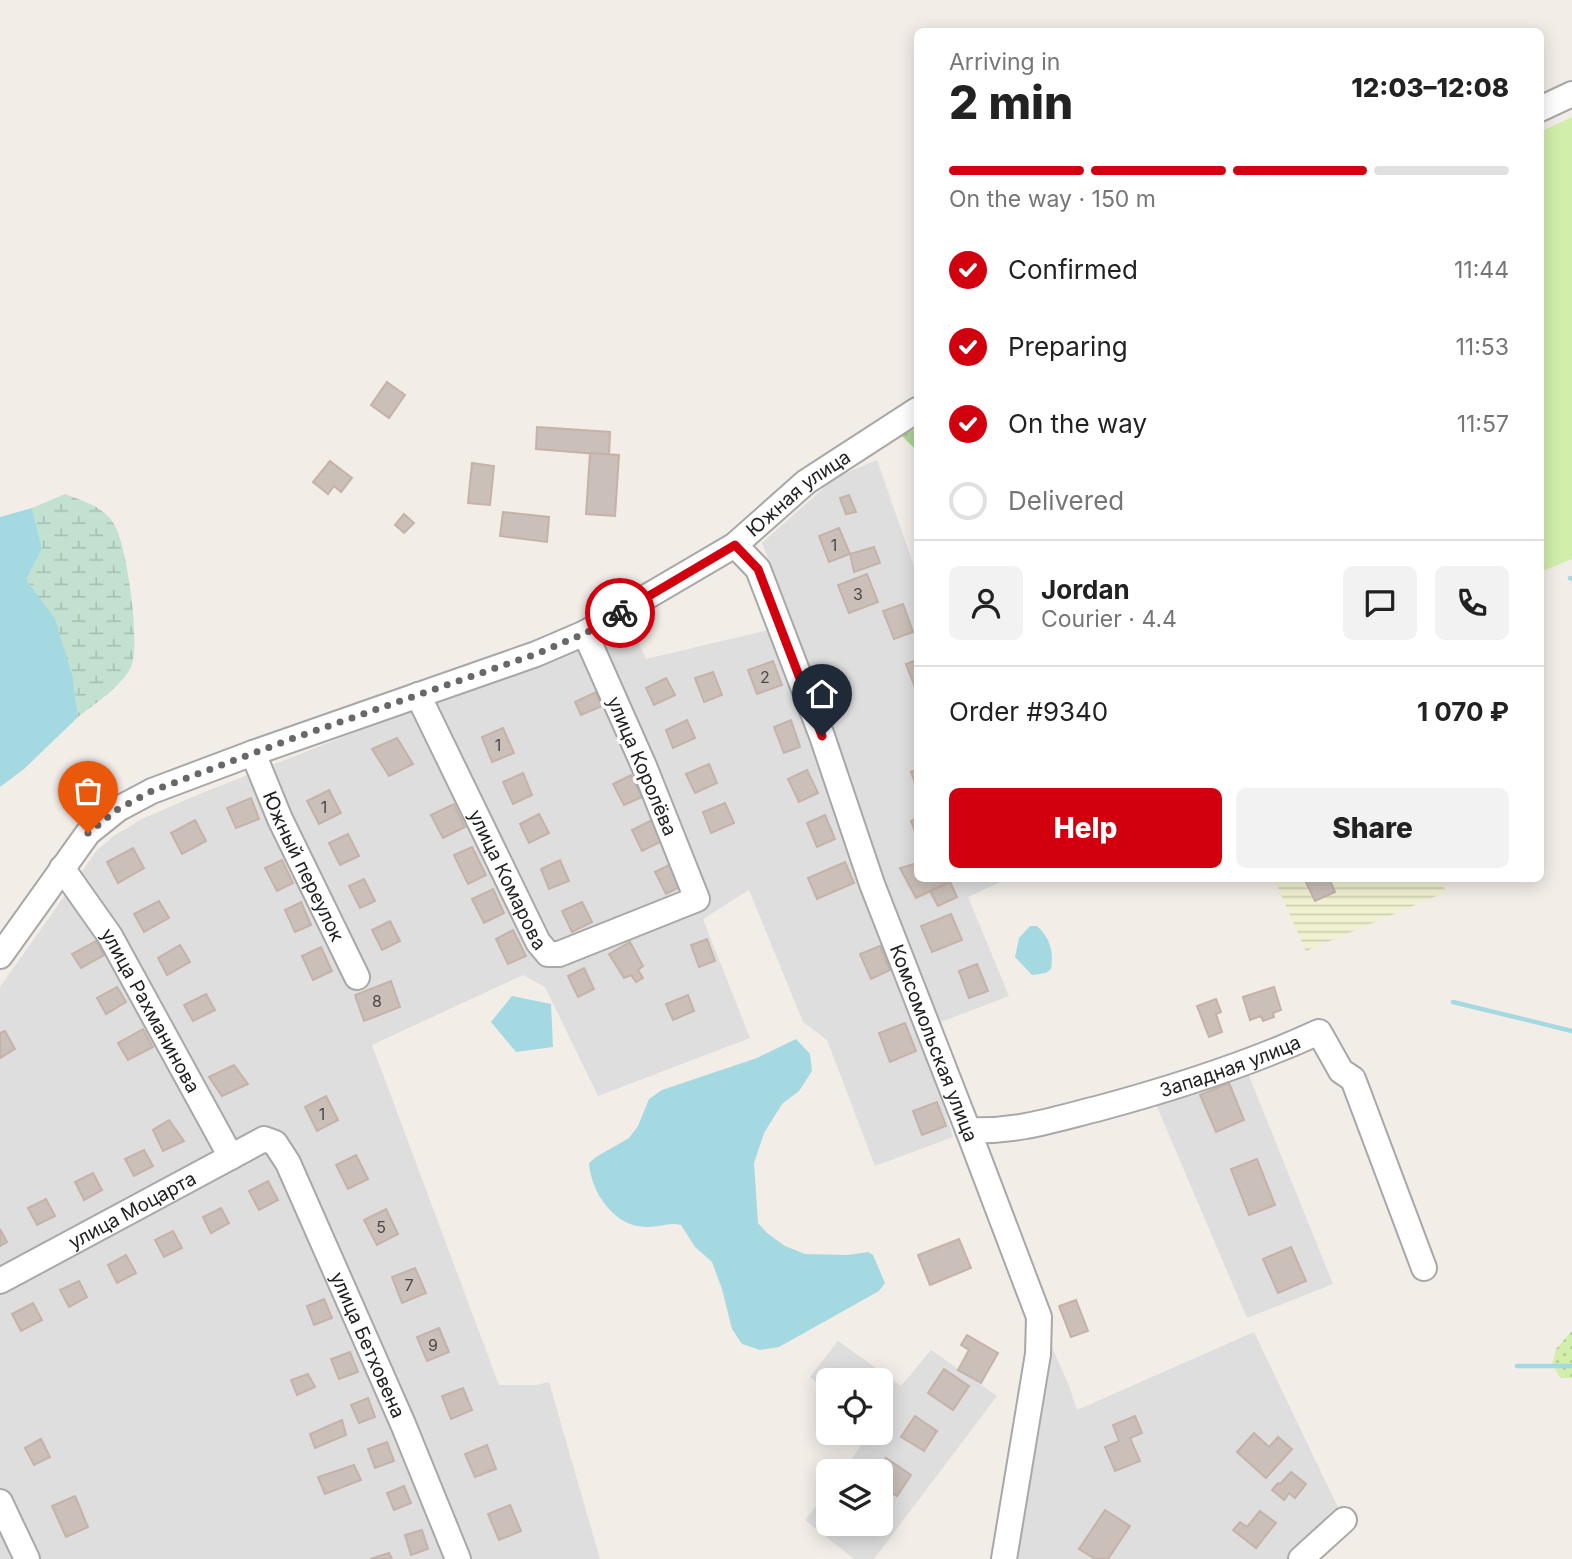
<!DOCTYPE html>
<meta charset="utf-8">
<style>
body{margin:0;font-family:Inter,sans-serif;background:#f2f2f2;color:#222;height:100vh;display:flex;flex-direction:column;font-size:26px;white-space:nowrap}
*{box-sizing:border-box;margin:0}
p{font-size:23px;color:#767676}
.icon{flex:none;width:38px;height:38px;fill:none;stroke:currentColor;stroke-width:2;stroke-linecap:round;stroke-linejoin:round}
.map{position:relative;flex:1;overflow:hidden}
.sheet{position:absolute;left:914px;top:28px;width:630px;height:854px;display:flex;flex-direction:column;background:#fff;border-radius:10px;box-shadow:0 4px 18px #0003}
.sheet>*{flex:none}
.tools{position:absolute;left:816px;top:1368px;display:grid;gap:14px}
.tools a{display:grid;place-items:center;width:77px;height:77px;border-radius:10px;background:#fff;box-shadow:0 4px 18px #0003;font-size:35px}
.pin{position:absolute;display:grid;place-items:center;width:60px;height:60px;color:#fff;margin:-72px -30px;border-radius:50% 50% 50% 0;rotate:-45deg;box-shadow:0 0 7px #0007}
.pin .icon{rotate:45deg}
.courier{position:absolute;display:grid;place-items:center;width:70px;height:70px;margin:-35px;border:5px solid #d2000f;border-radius:50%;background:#fff;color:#222;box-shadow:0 2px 9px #0007}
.headline em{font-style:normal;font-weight:800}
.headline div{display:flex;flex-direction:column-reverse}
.headline{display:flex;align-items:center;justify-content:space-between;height:119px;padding:0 35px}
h1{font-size:46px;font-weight:800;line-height:52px}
.bar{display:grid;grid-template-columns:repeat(4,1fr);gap:10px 7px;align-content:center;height:84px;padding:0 35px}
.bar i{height:9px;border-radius:5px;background:#e0e0e0}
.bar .selected{background:#d2000f}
.bar p{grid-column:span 4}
.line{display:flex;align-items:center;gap:18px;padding:0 35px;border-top:2px solid #e0e0e0}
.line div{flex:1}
.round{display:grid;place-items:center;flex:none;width:74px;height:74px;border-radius:10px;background:#f2f2f2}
ol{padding:0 35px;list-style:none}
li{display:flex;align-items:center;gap:21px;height:77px}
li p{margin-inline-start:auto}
li .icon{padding:7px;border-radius:50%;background:#d2000f;color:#fff;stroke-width:4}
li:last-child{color:#767676}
li i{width:38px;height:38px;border:4px solid #e0e0e0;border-radius:50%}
.cta{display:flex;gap:14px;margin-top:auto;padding:14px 35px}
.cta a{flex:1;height:80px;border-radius:10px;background:#d2000f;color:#fff;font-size:28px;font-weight:800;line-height:80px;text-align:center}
.cta a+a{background:#f2f2f2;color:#222}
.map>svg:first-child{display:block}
.residential{fill:#dfdede}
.farmland{fill:url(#farmland-rules)}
.grass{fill:url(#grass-dots)}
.forest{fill:url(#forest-crowns)}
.wetland{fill:url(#wetland-marsh)}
.garden{fill:#d1efaa}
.water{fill:#a4d9e2}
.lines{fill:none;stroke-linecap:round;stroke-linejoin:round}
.stream{stroke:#a4d9e2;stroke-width:4.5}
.building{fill:#cabfb9;stroke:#c5b2a8;stroke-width:2}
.minor-casing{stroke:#a8a8a8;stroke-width:28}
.minor{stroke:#fff;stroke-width:24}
.done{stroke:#6a6866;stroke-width:7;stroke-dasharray:0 12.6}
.route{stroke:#d2000f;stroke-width:9}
.labels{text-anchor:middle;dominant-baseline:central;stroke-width:7;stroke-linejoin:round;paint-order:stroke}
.number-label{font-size:16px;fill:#4b4847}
.street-label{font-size:19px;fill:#212121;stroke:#fff}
</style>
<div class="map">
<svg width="1572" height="1559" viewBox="0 0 1572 1559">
<defs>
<pattern id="farmland-rules" width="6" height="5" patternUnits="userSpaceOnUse" patternTransform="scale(1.75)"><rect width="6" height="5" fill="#f1f1d1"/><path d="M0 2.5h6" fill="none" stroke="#ceceb3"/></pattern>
<pattern id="grass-dots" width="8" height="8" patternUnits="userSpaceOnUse" patternTransform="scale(1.75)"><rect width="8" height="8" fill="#d1efaa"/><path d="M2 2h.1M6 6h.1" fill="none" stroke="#b3cd92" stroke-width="1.8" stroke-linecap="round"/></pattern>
<pattern id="forest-crowns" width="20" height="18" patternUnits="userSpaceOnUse" patternTransform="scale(1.75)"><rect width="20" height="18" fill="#aed499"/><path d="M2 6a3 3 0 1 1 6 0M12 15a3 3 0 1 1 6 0" fill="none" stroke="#95b684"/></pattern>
<pattern id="wetland-marsh" width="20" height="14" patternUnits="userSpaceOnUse" patternTransform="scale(1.75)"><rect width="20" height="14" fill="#c3e1d1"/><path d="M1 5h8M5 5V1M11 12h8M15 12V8" fill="none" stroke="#a7c1b3"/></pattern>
</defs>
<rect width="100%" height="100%" fill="#f2ede7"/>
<!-- residential -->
<g class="residential">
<polygon points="877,460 917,575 917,878 1007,879 968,897 1009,996 920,1030 953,1137 875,1166 827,1040 803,1022 749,890 703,919 750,1038 598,1096 545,987 523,975 372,1045 499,1385 536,1385 549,1382 600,1559 0,1559 0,987 97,850 115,835 142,819 197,795 630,623 646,659 794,624 762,543 836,477"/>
<polygon points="1245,1066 1333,1284 1247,1318 1152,1095"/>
<polygon points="1039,1317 1069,1386 1077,1410 1254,1332 1344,1520 1301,1559 1004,1559"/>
<polygon points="838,1341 901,1386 931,1350 997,1396 874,1559 854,1559 805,1520 828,1491 828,1524 880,1524 880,1472 842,1472 870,1433 880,1433 880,1381 828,1381 828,1393 810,1377"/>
</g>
<!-- farmland -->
<polygon class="farmland" points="1274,879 1440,879 1446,892 1306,951"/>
<!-- grass -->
<polygon class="grass" points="1572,1331 1572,1378 1561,1378 1552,1365 1556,1349"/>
<!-- forest -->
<polygon class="forest" points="917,428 917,451 901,435"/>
<!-- wetland -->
<path class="wetland" d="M65,494C83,501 103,506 114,524C127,545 142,648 130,669C119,688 96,703 78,717L73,678L26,580L42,549L32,508Z"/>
<!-- garden -->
<polygon class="garden" points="1572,117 1572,559 1540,572 1540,132"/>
<!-- water -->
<g class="water">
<polygon points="32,508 42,549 26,580 55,619 73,678 78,717 24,769 0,787 0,517"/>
<path d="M1030,926H1037C1050,938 1054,952 1051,969L1046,973L1032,975L1015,957L1019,938Z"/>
<polygon points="512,996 551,1004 553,1047 516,1052 491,1022"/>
<path d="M796,1039L810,1054L812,1071L799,1091L782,1104L764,1133L754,1163L758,1223L767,1233L785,1246L805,1254L848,1255L868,1252L873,1255L885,1283L879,1291L779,1347L760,1350L742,1344L732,1329L722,1289L712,1262L695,1247L681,1225C670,1222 660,1227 648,1227C615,1228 591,1193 589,1163L596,1157L629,1138L638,1126L649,1099L662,1090L757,1058Z"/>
</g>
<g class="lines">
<!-- stream -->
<g class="stream">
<polyline points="1570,578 1572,579"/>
<polyline points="1453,1002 1572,1031"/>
<polyline points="1517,1366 1572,1366"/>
</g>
</g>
<!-- building -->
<g class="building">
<polygon points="387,382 405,395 389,418 371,405"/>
<polygon points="537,427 610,432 609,455 536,449"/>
<polygon points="590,453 619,455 615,516 586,514"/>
<polygon points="330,461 352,478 341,492 334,486 328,494 313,482"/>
<polygon points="472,463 494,466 490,505 468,503"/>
<polygon points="849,495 856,512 846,514 840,498"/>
<polygon points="503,512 549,517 547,542 500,536"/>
<polygon points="404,514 414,523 404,533 395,525"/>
<polygon points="839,528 850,554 829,562 819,536"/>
<polygon points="874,547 880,563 854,572 850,554"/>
<polygon points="867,574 878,602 849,613 838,585"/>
<polygon points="903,604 913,632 894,639 883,611"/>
<polygon points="917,660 917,690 916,690 906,664"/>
<polygon points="773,661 782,685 757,694 748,670"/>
<polygon points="713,672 722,695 704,702 695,678"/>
<polygon points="666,678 675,695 654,705 646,688"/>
<polygon points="596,692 602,706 581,715 575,702"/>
<polygon points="687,720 695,738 673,748 666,730"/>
<polygon points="791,720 800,747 784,753 774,727"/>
<polygon points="503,728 514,753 492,762 482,737"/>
<polygon points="397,738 413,764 389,776 372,749"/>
<polygon points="709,764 717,783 695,793 686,774"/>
<polygon points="807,770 818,793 799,802 788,779"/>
<polygon points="917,770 917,789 911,772"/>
<polygon points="523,773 532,795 513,804 503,782"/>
<polygon points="631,775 642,797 624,805 613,784"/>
<polygon points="329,790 341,813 319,824 307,801"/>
<polygon points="251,798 259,819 236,828 227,808"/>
<polygon points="725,803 734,823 711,833 703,812"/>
<polygon points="454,804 465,827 443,838 431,815"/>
<polygon points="539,814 549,833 529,843 520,824"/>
<polygon points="825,815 835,839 817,847 807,823"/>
<polygon points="917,818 917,837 911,821"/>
<polygon points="195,820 206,841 182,854 171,833"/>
<polygon points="652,820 662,841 642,851 632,830"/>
<polygon points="348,834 359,856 340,865 329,843"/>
<polygon points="472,847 486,875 468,884 454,855"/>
<polygon points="133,848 144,868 118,883 107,862"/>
<polygon points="282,860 293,883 277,891 265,868"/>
<polygon points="560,860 569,881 549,889 541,869"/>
<polygon points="845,862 854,883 817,899 808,878"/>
<polygon points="673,863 684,885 666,894 655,872"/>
<polygon points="917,863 917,878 948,878 950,882 916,898 900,868"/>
<polygon points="1309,878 1329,878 1335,892 1315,901 1305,880"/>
<polygon points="364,879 375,901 360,908 349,886"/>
<polygon points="950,882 957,897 938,906 930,891"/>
<polygon points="493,889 504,913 484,923 472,899"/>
<polygon points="159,901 169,918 144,932 134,914"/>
<polygon points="301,902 311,925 295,932 285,910"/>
<polygon points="582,902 592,922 572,932 562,911"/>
<polygon points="951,914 962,940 932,952 921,926"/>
<polygon points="390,921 400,941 382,950 372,930"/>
<polygon points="513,930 526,956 508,964 496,939"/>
<polygon points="707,939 715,961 699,967 691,945"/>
<polygon points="96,941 104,955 81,968 72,954"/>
<polygon points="630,942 643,966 638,970 643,978 636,982 631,975 624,978 609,954"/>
<polygon points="180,945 190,962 167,975 158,958"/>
<polygon points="880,946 890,970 871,979 860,954"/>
<polygon points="321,947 332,971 313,980 302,956"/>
<polygon points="977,964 988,991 969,998 959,971"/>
<polygon points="584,968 594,989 578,997 568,976"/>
<polygon points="391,981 400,1007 364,1021 355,995"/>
<polygon points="117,987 126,1002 106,1014 97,998"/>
<polygon points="1274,987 1281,1010 1273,1013 1274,1017 1263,1021 1261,1016 1250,1020 1243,997"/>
<polygon points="206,994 215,1010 193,1021 184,1005"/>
<polygon points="688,995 694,1011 673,1020 666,1004"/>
<polygon points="1216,999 1221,1012 1216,1014 1222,1032 1209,1037 1197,1006"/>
<polygon points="905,1023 916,1051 890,1062 879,1033"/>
<polygon points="143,1029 153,1047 128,1060 118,1043"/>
<polygon points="5,1031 15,1049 0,1058 0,1033"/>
<polygon points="234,1065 248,1084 222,1096 209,1077"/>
<polygon points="1229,1083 1244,1120 1216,1132 1200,1095"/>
<polygon points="326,1096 338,1120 317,1131 305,1107"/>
<polygon points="937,1102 946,1126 922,1135 913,1111"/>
<polygon points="169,1120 184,1141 163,1151 153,1130"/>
<polygon points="144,1150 153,1166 134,1176 125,1159"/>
<polygon points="356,1155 368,1179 348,1189 336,1165"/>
<polygon points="1257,1159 1275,1205 1249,1215 1231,1169"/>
<polygon points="93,1173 102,1190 84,1200 75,1182"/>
<polygon points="268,1181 278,1200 259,1210 249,1191"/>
<polygon points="46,1199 55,1216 37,1225 28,1208"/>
<polygon points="221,1208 229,1223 211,1233 203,1217"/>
<polygon points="386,1209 398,1234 377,1245 364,1220"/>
<polygon points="0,1229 7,1242 0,1246"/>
<polygon points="173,1231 182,1248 164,1257 155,1240"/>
<polygon points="959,1239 971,1268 930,1285 918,1255"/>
<polygon points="1291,1247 1306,1281 1278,1293 1263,1259"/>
<polygon points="126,1255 136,1273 117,1283 108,1265"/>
<polygon points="415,1268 426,1293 402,1303 392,1277"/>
<polygon points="79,1281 87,1297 69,1307 60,1290"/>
<polygon points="324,1299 332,1318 314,1325 307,1306"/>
<polygon points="1076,1300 1088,1331 1071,1337 1059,1306"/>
<polygon points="33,1303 42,1320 21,1331 12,1314"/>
<polygon points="439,1328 449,1352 427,1361 417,1337"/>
<polygon points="967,1335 998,1353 981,1383 958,1370 969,1350 961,1345"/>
<polygon points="350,1352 358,1372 339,1379 331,1359"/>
<polygon points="944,1369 969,1386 953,1410 928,1393"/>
<polygon points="308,1374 315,1387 297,1395 291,1380"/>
<polygon points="463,1388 472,1410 451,1419 442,1396"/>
<polygon points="368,1398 375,1417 359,1423 351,1405"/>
<polygon points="915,1416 937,1431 924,1451 901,1437"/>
<polygon points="1135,1416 1142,1433 1130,1438 1140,1461 1115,1471 1105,1447 1119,1441 1113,1425"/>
<polygon points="342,1420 346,1435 315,1448 310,1434"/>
<polygon points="1254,1433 1269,1447 1278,1437 1292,1449 1266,1478 1237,1452"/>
<polygon points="41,1439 50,1457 34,1465 25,1448"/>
<polygon points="387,1442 394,1461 375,1468 368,1449"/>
<polygon points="487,1445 496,1469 475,1477 465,1454"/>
<polygon points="886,1458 911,1475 897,1496 880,1485 880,1472 877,1472"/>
<polygon points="354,1465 361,1480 325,1494 318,1477"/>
<polygon points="1291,1472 1306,1484 1295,1498 1289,1493 1284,1500 1272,1490 1278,1483 1280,1484"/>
<polygon points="404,1486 411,1503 394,1510 387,1493"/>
<polygon points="75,1496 88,1527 66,1537 52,1506"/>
<polygon points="510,1505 521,1531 499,1540 488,1514"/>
<polygon points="1105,1510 1130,1526 1108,1559 1095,1559 1079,1549"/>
<polygon points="1260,1511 1276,1523 1256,1548 1233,1530 1240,1522 1247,1527"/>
<polygon points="422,1530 428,1549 411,1555 405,1535"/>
<polygon points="389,1553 392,1559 370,1559"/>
</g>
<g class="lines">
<defs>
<g id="minor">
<polyline points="1540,109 1572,94"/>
<path id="s1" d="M735,545L758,569L822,736L872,884L968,1130L1039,1317L1038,1354L1004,1559"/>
<path id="s2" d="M418,695L538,942L548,954H559L697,899L644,766L585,633"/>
<path id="s3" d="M253,753L280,819L357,977"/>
<path id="s4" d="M62,868L110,936L231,1157"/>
<path id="s5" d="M0,956L88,833L118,809L152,791L253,753L536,654L585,633L735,545L806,482L917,410"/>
<path id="s6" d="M968,1130C1019,1132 1052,1120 1100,1108C1174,1088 1249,1064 1319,1032L1341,1071L1353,1079L1424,1268"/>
<path id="s7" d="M0,1281L264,1139L275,1143L288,1163L403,1424L458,1559"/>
<polyline points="0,1502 27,1559"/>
<polyline points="1301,1559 1344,1520"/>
</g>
</defs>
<!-- minor casing -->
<use href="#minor" class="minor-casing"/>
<!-- minor -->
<use href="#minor" class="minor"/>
</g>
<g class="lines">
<!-- done -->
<polyline class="done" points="88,833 118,809 152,791 294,738 536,654 586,633 620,613"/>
<!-- route -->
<polyline class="route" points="620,613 735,545 758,569 822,736"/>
</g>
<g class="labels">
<!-- number labels -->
<g class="number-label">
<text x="834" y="545">1</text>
<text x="858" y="594">3</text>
<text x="765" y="677">2</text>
<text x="498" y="745">1</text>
<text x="324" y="807">1</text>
<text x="377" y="1001">8</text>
<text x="322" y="1114">1</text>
<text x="381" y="1227">5</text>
<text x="409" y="1285">7</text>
<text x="433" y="1345">9</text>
</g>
<!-- street labels -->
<g class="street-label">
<text stroke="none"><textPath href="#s5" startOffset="945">Южная улица</textPath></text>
<text transform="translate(642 766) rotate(67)">улица Королёва</text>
<text stroke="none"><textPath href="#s3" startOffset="124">Южный переулок</textPath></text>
<text stroke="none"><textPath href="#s2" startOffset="205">улица Комарова</textPath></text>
<text stroke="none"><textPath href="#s4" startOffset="168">улица Рахманинова</textPath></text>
<text stroke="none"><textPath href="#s1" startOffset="539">Комсомольская улица</textPath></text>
<text stroke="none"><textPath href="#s6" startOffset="271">Западная улица</textPath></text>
<text stroke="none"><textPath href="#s7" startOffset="150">улица Моцарта</textPath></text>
<text stroke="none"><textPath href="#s7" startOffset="534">улица Бетховена</textPath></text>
</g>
</g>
</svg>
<div class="tools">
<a><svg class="icon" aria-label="locate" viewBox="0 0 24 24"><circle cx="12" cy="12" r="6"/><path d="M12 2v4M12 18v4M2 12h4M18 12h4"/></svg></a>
<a><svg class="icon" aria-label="layers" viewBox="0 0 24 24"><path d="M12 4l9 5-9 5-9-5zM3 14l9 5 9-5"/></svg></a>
</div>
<div class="pin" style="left:88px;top:833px;background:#ea580c"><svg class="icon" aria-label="bag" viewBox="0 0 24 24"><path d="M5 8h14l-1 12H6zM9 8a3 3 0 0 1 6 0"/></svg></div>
<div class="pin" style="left:822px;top:736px;background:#1f2937"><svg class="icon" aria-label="home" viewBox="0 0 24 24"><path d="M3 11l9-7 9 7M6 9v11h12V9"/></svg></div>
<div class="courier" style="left:620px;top:613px"><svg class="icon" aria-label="bike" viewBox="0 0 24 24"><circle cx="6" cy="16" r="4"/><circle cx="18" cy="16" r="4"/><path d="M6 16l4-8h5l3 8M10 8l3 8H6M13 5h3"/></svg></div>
<section class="sheet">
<div class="headline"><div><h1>2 min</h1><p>Arriving in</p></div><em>12:03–12:08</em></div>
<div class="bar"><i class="selected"></i><i class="selected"></i><i class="selected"></i><i></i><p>On the way · 150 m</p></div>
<ol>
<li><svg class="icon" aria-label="check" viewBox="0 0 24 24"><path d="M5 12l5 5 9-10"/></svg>Confirmed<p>11:44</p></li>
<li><svg class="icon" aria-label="check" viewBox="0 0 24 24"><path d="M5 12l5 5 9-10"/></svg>Preparing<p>11:53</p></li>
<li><svg class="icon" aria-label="check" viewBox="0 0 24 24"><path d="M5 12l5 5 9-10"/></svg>On the way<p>11:57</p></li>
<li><i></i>Delivered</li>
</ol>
<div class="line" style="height:126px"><a class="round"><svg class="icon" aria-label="person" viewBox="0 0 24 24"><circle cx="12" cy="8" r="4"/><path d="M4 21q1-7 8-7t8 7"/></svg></a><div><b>Jordan</b><p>Courier · 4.4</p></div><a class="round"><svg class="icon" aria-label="chat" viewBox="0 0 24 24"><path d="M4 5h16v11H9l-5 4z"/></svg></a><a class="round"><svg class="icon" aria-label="phone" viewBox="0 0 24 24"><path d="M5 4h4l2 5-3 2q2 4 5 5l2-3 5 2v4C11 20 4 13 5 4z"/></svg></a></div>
<div class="line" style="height:91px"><div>Order #9340</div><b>1 070 ₽</b></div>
<div class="cta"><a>Help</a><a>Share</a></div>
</section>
</div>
